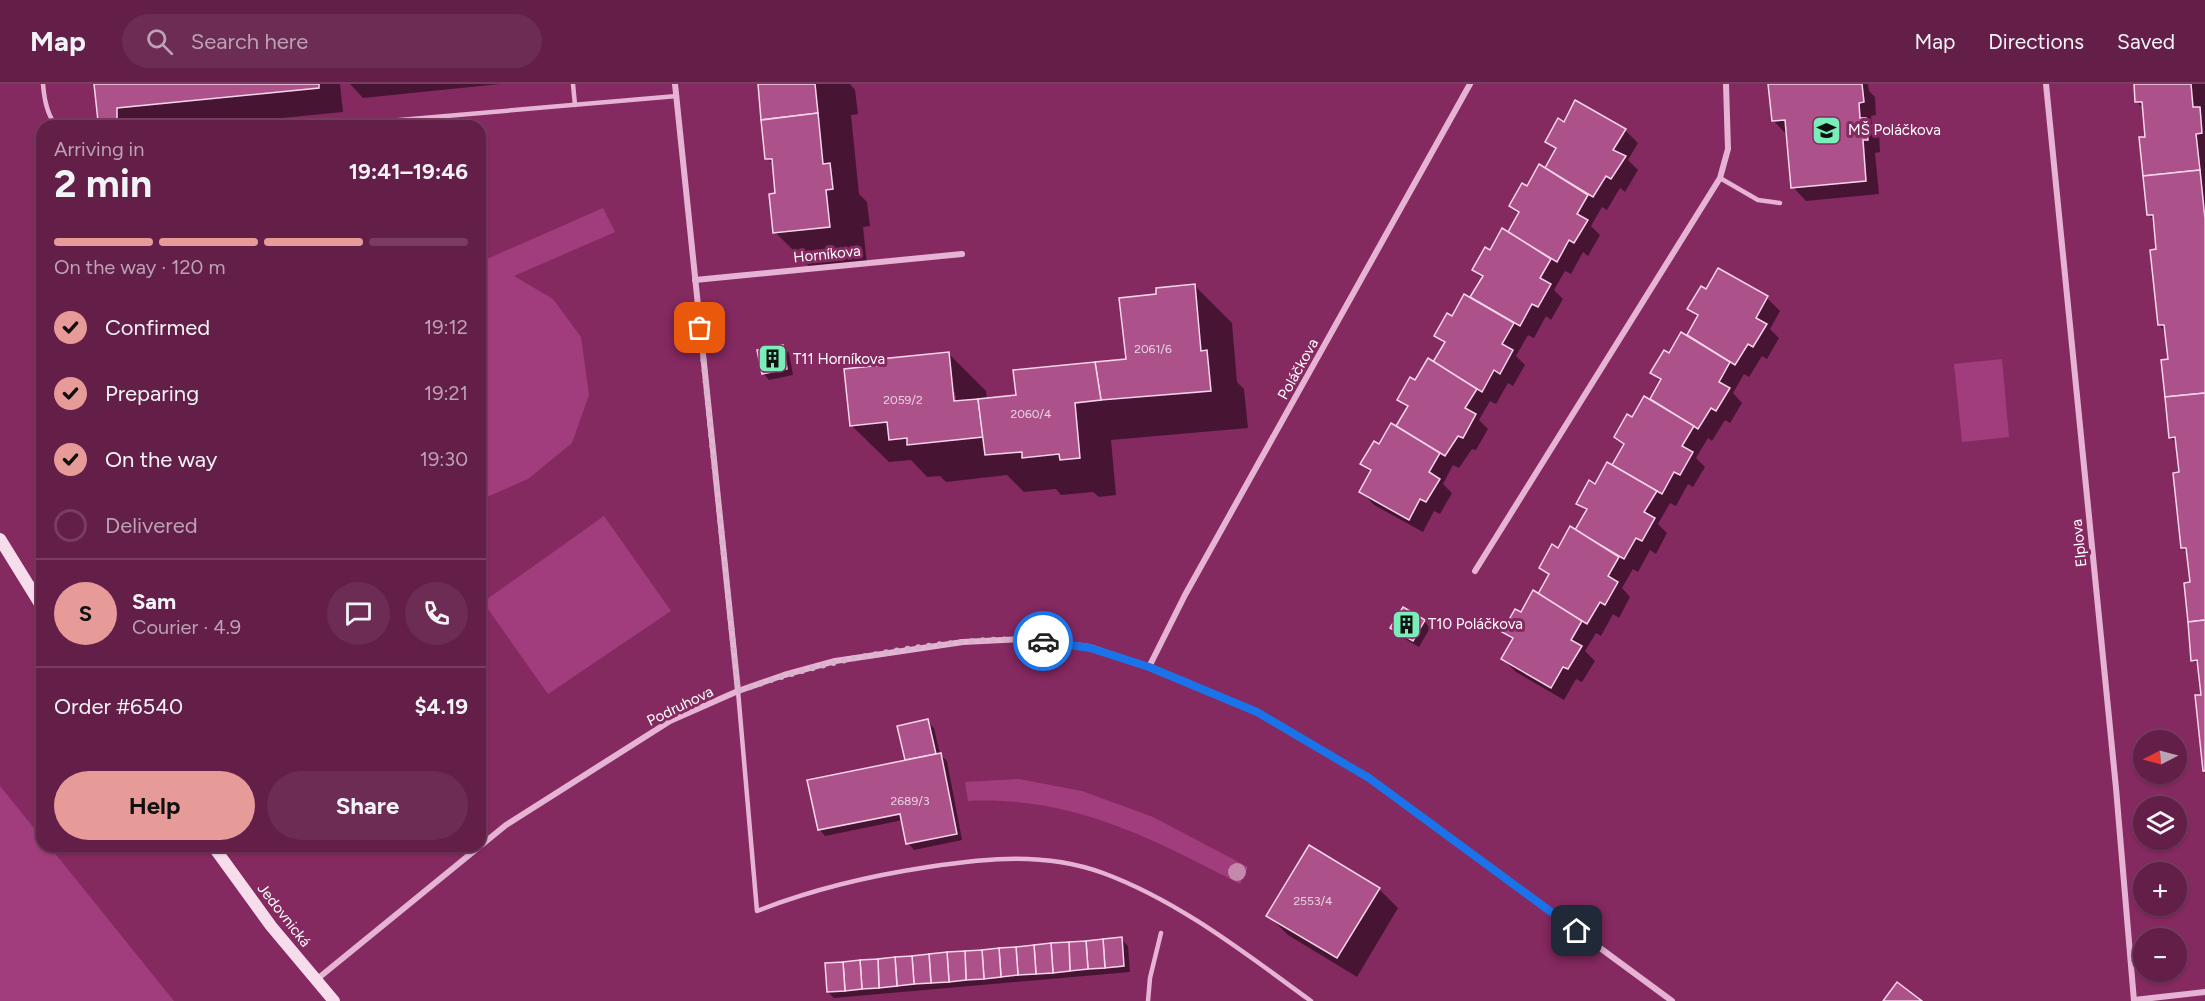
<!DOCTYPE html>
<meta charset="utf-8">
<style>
body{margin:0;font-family:Figtree,sans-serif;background:#6c2c53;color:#f1f3f6;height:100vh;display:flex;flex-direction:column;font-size:22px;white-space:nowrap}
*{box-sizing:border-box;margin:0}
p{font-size:20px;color:#bba2b4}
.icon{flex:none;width:33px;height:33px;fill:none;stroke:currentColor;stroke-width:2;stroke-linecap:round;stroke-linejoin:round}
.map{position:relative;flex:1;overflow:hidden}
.panel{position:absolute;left:36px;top:36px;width:450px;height:732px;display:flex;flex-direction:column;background:#641f49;border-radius:18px;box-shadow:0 2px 4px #0004,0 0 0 2px #783d61}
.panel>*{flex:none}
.needle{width:39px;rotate:264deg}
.tools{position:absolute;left:2133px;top:646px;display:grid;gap:12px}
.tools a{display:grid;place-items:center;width:54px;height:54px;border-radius:50%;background:#641f49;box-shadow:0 2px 4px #0004,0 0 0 2px #783d61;font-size:30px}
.pin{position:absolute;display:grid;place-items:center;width:51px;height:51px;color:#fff;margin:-26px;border-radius:12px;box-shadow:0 3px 9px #0006}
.courier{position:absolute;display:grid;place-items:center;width:60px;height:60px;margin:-30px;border:4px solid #1a73e8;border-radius:50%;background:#fff;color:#222;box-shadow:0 2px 8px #0007}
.headline em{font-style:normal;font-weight:700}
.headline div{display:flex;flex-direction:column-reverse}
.headline{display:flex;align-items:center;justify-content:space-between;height:102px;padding:0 18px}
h1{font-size:39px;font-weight:700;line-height:45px}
.bar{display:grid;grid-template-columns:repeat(4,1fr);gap:9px 6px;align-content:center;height:72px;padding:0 18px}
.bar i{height:8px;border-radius:4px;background:#783d61}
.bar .on{background:#e69b98}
.bar p{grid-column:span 4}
.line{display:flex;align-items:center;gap:15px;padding:0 18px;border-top:2px solid #783d61}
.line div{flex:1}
.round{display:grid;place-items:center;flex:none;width:63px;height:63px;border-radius:32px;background:#6c2c53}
ol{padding:0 18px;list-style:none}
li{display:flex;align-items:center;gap:18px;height:66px}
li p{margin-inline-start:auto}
li .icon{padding:6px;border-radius:50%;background:#e69b98;color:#111;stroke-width:4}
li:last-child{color:#bba2b4}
li i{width:33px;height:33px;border:3px solid #783d61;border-radius:50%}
.action{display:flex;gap:12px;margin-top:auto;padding:12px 18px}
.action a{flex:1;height:69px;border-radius:36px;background:#e69b98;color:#111;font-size:24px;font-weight:700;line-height:69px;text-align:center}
.action a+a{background:#6c2c53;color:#f1f3f6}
header{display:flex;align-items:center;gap:36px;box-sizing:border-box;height:84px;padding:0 30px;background:#641f49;border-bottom:2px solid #783d61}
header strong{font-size:28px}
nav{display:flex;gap:33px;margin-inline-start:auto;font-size:21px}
.search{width:420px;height:54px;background:#6c2c53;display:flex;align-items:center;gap:15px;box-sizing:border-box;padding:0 21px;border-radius:33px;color:#bba2b4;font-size:22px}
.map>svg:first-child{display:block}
.green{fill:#a13d7c}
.shadow{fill:#0007;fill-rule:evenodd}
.building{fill:#ac518a;stroke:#f6d6ea;stroke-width:1.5}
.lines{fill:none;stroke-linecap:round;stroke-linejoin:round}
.lane{stroke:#e7b3d4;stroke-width:4.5}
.street{stroke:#e7b3d4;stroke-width:6}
.secondary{stroke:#f7dcec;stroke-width:12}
.tree{fill:#c388ac}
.done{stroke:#d4b4c8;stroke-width:6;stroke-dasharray:0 10.8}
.route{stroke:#1a73e8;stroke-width:8}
.labels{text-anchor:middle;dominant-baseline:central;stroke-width:6;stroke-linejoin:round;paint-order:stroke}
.number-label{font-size:12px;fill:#ead4e2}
.poi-label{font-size:15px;fill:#fff;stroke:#852961;text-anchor:start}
.street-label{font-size:15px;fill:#fff;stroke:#852961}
</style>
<header>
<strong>Map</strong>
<div class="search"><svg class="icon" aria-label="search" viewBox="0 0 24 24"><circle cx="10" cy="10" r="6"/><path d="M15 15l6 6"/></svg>Search here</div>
<nav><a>Map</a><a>Directions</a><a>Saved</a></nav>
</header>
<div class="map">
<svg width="2205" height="917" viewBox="0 0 2205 917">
<rect width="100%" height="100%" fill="#852961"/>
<!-- green -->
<g class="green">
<polygon points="603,124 615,148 514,192 553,215 581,253 589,311 572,359 528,395 480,416 480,178"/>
<polygon points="2002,275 2009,353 1962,358 1954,280"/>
<polygon points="604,432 671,527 548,610 483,518"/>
<path d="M1019,695L1082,707L1153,733L1248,783L1240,800C1151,754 1072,712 968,717L965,698Z"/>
<polygon points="0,702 42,754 42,762 49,762 174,917 0,917"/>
</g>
<!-- shadow -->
<g class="shadow">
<polygon points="96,0 340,0 343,28 200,42 105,42 99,36"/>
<polygon points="350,0 500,0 363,14"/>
<polygon points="760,0 850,0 855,6 858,30 851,31 859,110 867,118 870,142 863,143 867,180 812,185 775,148 777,111 774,81 767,74"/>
<polygon points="1770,0 1868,0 1869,7 1875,13 1876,31 1871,32 1872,42 1879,49 1880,68 1875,69 1879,110 1806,117 1793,103 1786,50 1773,36"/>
<polygon points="2135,0 2205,0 2205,687 2203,612 2200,583 2193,576 2191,500 2188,470 2182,464 2180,389 2177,360 2170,353 2169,277 2166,248 2159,241 2155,137 2148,130 2144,25 2137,18"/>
<polygon points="1565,40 1625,46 1638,59 1628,76 1638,86 1625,108 1620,104 1607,126 1602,123 1591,142 1600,151 1588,172 1583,168 1571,190 1565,187 1554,206 1563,215 1551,236 1546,232 1534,254 1528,251 1516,272 1525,281 1513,302 1508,299 1496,320 1490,317 1479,336 1488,345 1476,366 1472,365 1459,384 1453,381 1443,400 1452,409 1440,430 1434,427 1423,448 1374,421 1361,407 1371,389 1362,380 1397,344 1408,325 1399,316 1434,280 1445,261 1436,251 1470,215 1483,195 1473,186 1508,150 1519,131 1510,122 1545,86 1556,66 1547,57"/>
<path d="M1194,201L1232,239L1237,298L1244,305L1248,344L1111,356L1116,411L1099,413L1093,408L1061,411L1056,405L1024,408L1007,391L946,398L940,392L927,393L911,376L889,378L851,341L882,282L949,270L986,307L987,315L1017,312L1127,276L1158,211ZM952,308H955L957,324H954Z"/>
<polygon points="1706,207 1767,214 1780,227 1770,245 1779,254 1767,275 1762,272 1749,293 1744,290 1733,309 1742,319 1730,339 1725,336 1712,357 1708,354 1696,374 1705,383 1693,403 1688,400 1676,422 1670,419 1658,440 1667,449 1656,470 1650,466 1638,488 1633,485 1622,504 1630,513 1619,534 1613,530 1601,552 1596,549 1585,567 1595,577 1582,598 1576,595 1564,616 1516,588 1503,575 1513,557 1504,547 1539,512 1550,492 1541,483 1576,448 1587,428 1578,419 1613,383 1624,362 1616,353 1650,317 1661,298 1652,289 1687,253 1698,234 1689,225"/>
<polygon points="782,263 789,269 793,291 769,296 763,289"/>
<polygon points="1424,537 1430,544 1419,563 1398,551 1392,544"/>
<polygon points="927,637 934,644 940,670 947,677 962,756 914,766 908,759 903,736 825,752 819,745 907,677 899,643"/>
<polygon points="1379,805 1398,824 1357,893 1288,851 1268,831"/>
<polygon points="1121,855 1128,862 1130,888 834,914 828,908"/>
</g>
<!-- building -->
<g class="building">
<polygon points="94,0 319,0 319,4 117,24 117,35 98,37"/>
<polygon points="758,0 815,0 818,29 761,36"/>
<polygon points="1768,0 1862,0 1864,18 1859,19 1860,34 1866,34 1868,56 1863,56 1866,97 1791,104 1785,36 1772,37"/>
<polygon points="2134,0 2191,0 2193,23 2200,23 2202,49 2196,50 2200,86 2143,92 2139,53 2145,53 2142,18 2135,18"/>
<polygon points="1575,16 1626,45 1613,66 1626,72 1611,95 1606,92 1593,113 1545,84 1556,64 1545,58 1558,34 1564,38"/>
<polygon points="818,29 823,80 830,79 833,105 826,106 830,143 773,149 769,110 775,109 772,75 765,75 761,36"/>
<polygon points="1539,80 1588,111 1577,130 1588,136 1574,159 1569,156 1557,178 1508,148 1519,128 1509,122 1522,99 1527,102"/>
<polygon points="2200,86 2205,135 2205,309 2165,313 2161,276 2168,275 2164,241 2158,241 2150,166 2156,165 2153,131 2147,131 2143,92"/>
<polygon points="1502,144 1551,175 1540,194 1551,200 1538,223 1532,220 1520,242 1470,213 1483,192 1472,186 1485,163 1490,166"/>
<polygon points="1718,184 1768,212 1756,234 1767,240 1753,263 1748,260 1735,281 1687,251 1698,231 1687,225 1701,202 1706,205"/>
<polygon points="1195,200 1201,267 1207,266 1211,307 1101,316 1095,278 1126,275 1119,214 1156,210 1156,204"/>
<polygon points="1464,210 1514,239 1502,260 1513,266 1500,290 1494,286 1482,308 1433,278 1445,258 1434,252 1447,229 1452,232"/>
<polygon points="1681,248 1730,278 1719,298 1730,304 1716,327 1711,324 1698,345 1650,315 1661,295 1650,289 1664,266 1669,269"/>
<polygon points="783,261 787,285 762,290 757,266"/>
<polygon points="949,268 954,317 978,315 983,353 907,361 907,354 889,356 887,338 850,342 844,285 881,281 880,275"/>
<polygon points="1428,274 1477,305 1465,324 1476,330 1463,354 1458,352 1445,372 1396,342 1408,322 1397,316 1410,293 1415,296"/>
<polygon points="1095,278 1101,316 1075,319 1080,374 1060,376 1059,370 1022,374 1022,368 985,371 978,315 1016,311 1013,286"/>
<polygon points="2205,309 2205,536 2188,538 2184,499 2190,498 2186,464 2181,464 2173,389 2179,388 2175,353 2169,354 2165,313"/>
<polygon points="1644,312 1694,342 1682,362 1693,368 1680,391 1674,388 1662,410 1612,381 1624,360 1614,353 1627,330 1632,333"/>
<polygon points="1391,339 1440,369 1429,388 1440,395 1426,418 1420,415 1409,436 1359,408 1371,386 1360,380 1374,357 1379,360"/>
<polygon points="1607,378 1657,407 1644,428 1655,434 1642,457 1636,454 1624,475 1575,446 1587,425 1576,420 1589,396 1595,400"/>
<polygon points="1570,442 1619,473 1608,492 1618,498 1605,521 1600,518 1587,540 1538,510 1549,490 1539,484 1552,460 1558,464"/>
<polygon points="1533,506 1582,537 1571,556 1582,562 1568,585 1563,583 1551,604 1501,575 1513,554 1502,548 1515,525 1521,528"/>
<polygon points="1403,523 1425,536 1413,557 1390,544"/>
<polygon points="2205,536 2205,687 2203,687 2195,611 2201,611 2197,576 2191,577 2188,538"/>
<polygon points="928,635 936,670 905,676 897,642"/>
<polygon points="941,669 957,750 906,760 900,730 818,746 807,696"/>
<polygon points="1309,761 1380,804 1337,874 1266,832"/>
<polygon points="1122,853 1124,882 1105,884 1103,855"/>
<polygon points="1103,855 1105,884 1088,885 1086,857"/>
<polygon points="1086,857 1088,885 1070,887 1069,858"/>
<polygon points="1069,858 1070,887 1053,889 1051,859"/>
<polygon points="1051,859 1053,889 1036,890 1034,861"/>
<polygon points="1034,861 1036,890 1018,891 1016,863"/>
<polygon points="1016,863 1018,891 1001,893 999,864"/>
<polygon points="999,864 1001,893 984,895 982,866"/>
<polygon points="982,866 984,895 966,896 965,867"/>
<polygon points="965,867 966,896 949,898 947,868"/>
<polygon points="947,868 949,898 931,899 929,870"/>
<polygon points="929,870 931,899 914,900 912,872"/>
<polygon points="912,872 914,900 897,902 895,873"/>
<polygon points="895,873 897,902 879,904 878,875"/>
<polygon points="878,875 879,904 862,905 860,876"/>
<polygon points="860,876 862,905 845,907 843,878"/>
<polygon points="843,878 845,907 827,908 825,879"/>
<polygon points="1897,898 1922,917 1883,917"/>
</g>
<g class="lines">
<!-- lane -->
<g class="lane">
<path d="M43,0C44,13 47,32 57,42"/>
<polyline points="573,0 575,21"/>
<polyline points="330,42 677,12"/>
<polyline points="1720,94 1758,116 1780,119"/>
<path d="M738,607L757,827C813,805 868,792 928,783C987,774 1045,768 1103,789C1179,817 1246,870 1311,917"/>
<polyline points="1148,917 1150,894 1161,849"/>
</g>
<!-- street -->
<g class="street">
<polyline points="675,0 738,607"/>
<polyline points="2046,0 2116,704 2134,917"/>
<polyline points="695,196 962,170"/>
<polyline points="1475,487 1720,94 1728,65 1726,0"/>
<polyline points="1149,583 1185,511 1470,0"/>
<polyline points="316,896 506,741 670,637 738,607 784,591 835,577 963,558 1023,555 1090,563 1149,583 1257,628 1369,694 1672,917"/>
<polyline points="2134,916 2205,908"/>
</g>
<!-- secondary -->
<g class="secondary">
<polyline points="0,455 42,523"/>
<polyline points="213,762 271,842 334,917"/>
</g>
</g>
<!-- trees -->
<circle class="tree" cx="1237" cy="788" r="9"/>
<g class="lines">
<!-- done -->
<path class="done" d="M700,244L738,607C804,584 864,570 934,561C970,557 1007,553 1043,557"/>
<!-- route -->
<polyline class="route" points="1043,557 1090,564 1149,583 1257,628 1369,694 1577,847"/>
</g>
<!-- icons -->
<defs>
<symbol id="school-square" viewBox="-11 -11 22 22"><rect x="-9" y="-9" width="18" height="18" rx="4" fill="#7aeeb8" stroke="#852961"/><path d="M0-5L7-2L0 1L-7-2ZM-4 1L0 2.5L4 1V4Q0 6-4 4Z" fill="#111"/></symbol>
<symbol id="building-square" viewBox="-11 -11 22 22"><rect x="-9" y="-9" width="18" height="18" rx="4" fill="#7aeeb8" stroke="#852961"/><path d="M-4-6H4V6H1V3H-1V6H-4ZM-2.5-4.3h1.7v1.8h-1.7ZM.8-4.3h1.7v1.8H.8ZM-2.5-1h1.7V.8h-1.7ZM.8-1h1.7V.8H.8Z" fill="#111"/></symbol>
</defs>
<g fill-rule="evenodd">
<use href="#school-square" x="1810" y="30" width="33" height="33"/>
<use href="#building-square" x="756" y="258" width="33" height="33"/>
<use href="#building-square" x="1390" y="524" width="33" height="33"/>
</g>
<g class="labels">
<!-- number labels -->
<g class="number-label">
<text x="1153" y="265">2061/6</text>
<text x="903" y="316">2059/2</text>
<text x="1031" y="330">2060/4</text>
<text x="910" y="717">2689/3</text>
<text x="1313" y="817">2553/4</text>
</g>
<!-- poi labels -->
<g class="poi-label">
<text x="1848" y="46">MŠ Poláčkova</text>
<text x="793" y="275">T11 Horníkova</text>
<text x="1428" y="540">T10 Poláčkova</text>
</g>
<!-- street labels -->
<g class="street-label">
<text transform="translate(827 170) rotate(-6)">Horníkova</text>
<text transform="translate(1298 285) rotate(-61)">Poláčkova</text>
<text transform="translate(2079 459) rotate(-96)">Elplova</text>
<text transform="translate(680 622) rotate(-26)">Podruhova</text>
<text transform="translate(284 831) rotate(52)">Jedovnická</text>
</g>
</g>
</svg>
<div class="tools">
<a><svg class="needle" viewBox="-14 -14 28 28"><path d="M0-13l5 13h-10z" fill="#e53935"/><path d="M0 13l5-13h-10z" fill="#bba2b4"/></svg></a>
<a><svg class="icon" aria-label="layers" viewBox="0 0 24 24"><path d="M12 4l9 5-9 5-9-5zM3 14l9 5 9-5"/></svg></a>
<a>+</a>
<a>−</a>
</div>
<div class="pin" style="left:700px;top:244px;background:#ea580c"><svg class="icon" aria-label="bag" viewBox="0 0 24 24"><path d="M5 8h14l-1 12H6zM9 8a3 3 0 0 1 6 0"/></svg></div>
<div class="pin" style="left:1577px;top:847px;background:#1f2937"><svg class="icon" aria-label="home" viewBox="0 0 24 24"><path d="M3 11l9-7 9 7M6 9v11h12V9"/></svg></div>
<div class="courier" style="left:1043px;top:557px"><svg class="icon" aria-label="car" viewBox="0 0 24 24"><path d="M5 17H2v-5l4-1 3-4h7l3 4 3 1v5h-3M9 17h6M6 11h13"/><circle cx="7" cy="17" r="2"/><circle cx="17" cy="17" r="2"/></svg></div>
<section class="panel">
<div class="headline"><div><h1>2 min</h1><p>Arriving in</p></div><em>19:41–19:46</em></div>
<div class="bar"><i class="on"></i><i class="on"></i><i class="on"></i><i></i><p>On the way · 120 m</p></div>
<ol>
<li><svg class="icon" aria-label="check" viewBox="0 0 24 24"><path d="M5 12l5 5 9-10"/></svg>Confirmed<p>19:12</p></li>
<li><svg class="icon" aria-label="check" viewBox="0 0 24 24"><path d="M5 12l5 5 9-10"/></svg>Preparing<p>19:21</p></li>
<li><svg class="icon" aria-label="check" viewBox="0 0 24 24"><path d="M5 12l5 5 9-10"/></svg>On the way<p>19:30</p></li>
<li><i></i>Delivered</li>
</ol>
<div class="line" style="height:108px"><b class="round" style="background:#e69b98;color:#111">S</b><div><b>Sam</b><p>Courier · 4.9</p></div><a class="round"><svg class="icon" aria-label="chat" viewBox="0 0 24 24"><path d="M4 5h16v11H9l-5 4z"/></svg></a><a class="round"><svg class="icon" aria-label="phone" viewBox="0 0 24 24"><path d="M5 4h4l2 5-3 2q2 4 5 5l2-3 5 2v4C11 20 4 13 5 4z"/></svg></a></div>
<div class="line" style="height:78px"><div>Order #6540</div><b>$4.19</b></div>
<div class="action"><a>Help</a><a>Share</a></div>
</section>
</div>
